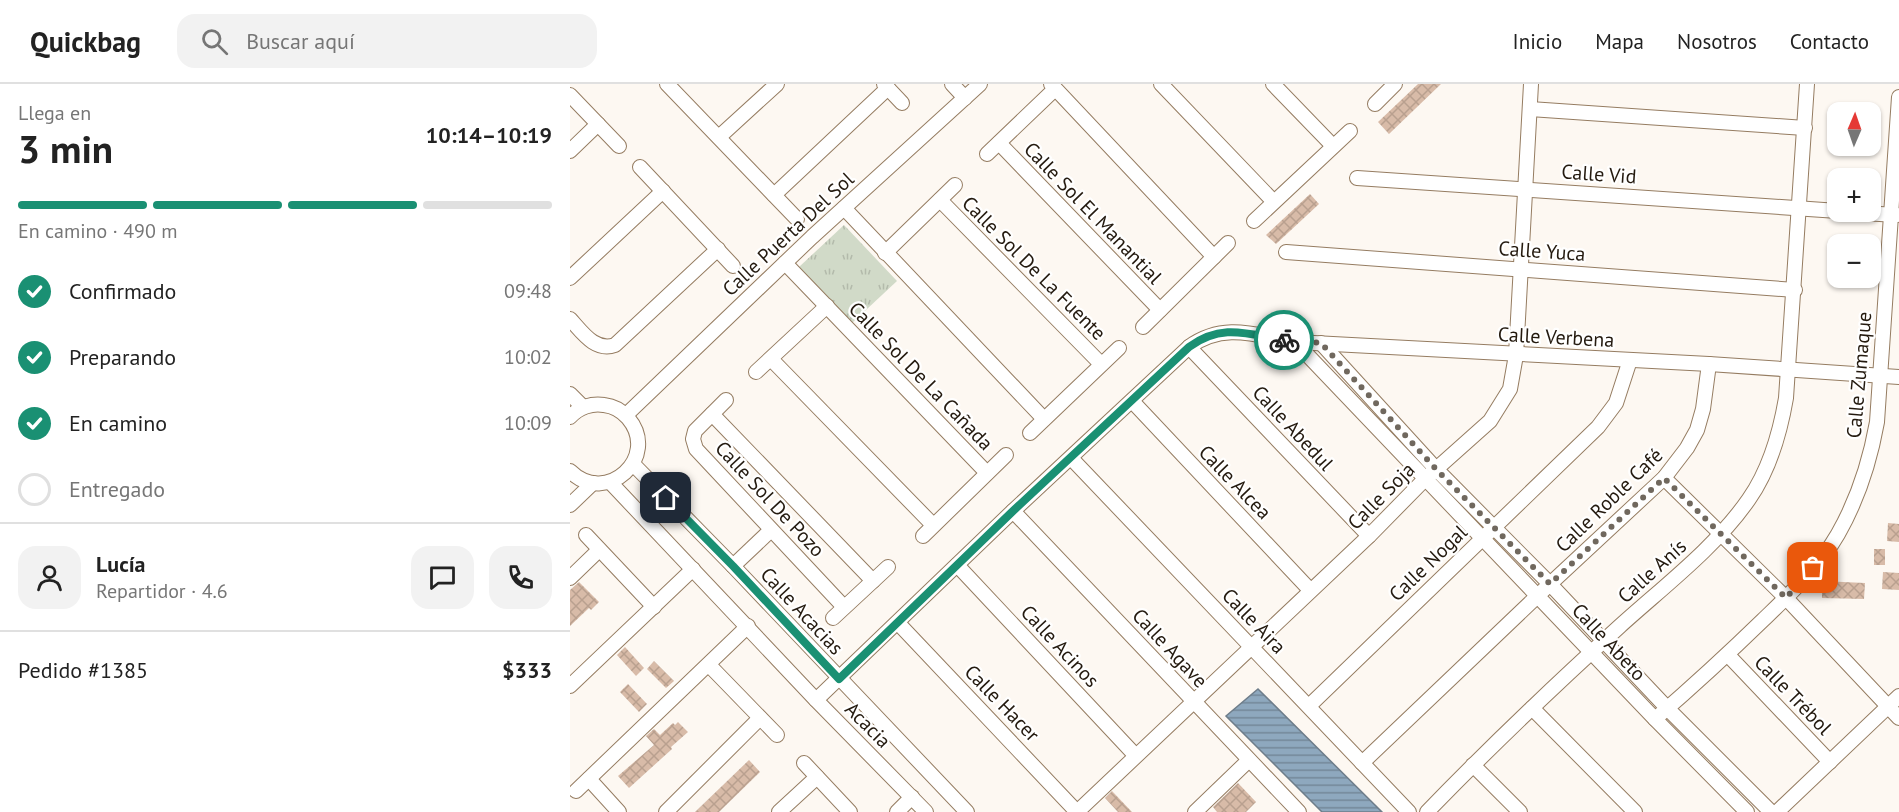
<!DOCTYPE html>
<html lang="es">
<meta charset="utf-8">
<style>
body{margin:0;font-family:"PT Sans",sans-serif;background:#f2f2f2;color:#222;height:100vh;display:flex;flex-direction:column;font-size:22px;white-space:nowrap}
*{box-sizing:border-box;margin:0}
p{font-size:20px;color:#767676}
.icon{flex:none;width:33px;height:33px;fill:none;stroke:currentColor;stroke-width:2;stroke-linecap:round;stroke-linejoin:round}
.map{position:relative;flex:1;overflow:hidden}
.drawer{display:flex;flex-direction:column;background:#fff;width:570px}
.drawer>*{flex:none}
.needle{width:39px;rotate:2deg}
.fabs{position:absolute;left:1257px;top:18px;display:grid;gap:12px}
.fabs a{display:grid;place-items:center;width:54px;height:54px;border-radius:12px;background:#fff;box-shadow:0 2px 4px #0004;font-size:30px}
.pin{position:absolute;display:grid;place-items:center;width:51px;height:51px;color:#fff;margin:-26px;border-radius:12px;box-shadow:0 3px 9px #0006}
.courier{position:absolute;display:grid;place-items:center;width:60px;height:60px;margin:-30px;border:4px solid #1a9073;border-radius:50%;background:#fff;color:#222;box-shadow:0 2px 8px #0007}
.summary em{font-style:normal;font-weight:700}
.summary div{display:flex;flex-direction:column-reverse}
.summary{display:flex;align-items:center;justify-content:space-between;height:102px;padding:0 18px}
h1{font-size:39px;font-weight:700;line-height:45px}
.bar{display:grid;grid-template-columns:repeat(4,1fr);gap:9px 6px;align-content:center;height:72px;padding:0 18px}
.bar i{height:8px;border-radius:4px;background:#e0e0e0}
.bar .active{background:#1a9073}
.bar p{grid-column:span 4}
.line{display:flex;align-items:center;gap:15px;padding:0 18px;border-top:2px solid #e0e0e0}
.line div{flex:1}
.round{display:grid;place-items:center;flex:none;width:63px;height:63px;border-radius:18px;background:#f2f2f2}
ol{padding:0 18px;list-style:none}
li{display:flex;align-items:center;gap:18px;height:66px}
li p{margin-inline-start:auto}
li .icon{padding:6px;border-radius:50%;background:#1a9073;color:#fff;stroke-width:4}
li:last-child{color:#767676}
li i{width:33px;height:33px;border:3px solid #e0e0e0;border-radius:50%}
header{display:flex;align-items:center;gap:36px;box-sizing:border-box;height:84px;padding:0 30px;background:#fff;border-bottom:2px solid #e0e0e0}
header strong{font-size:28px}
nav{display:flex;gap:33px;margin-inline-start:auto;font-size:21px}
.search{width:420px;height:54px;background:#f2f2f2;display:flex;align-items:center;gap:15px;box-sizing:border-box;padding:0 21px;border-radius:18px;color:#767676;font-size:22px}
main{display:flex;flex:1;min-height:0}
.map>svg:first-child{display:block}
.park{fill:url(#park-tufts)}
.water{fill:url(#water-rules);stroke:#6e7d8a;stroke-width:1.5}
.building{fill:url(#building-cross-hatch)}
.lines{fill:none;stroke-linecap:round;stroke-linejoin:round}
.minor-casing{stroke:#957c61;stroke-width:16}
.minor{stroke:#fff;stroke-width:14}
.done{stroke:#70685e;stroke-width:6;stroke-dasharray:0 10.8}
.route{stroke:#1a9073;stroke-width:8}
.labels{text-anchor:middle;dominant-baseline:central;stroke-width:4.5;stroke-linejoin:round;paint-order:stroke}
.street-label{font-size:20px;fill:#241a0f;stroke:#fff}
</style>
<header>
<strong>Quickbag</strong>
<div class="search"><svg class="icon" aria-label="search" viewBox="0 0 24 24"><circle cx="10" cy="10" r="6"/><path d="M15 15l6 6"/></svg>Buscar aquí</div>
<nav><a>Inicio</a><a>Mapa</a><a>Nosotros</a><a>Contacto</a></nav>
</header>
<main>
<section class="drawer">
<div class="summary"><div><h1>3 min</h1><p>Llega en</p></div><em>10:14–10:19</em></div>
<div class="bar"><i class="active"></i><i class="active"></i><i class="active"></i><i></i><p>En camino · 490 m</p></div>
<ol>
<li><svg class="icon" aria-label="check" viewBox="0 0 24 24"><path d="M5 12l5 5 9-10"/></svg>Confirmado<p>09:48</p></li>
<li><svg class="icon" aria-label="check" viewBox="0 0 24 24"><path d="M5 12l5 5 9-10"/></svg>Preparando<p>10:02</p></li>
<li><svg class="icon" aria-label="check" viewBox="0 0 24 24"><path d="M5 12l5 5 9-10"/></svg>En camino<p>10:09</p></li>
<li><i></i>Entregado</li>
</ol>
<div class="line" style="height:108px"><a class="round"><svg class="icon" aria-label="person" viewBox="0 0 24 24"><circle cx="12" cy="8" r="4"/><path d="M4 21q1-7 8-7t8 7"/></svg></a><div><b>Lucía</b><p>Repartidor · 4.6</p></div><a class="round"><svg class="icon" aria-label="chat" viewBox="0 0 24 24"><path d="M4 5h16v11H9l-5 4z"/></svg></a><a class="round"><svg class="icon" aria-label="phone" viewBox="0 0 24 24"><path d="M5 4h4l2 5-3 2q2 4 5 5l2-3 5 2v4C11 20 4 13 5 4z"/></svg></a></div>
<div class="line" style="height:78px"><div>Pedido #1385</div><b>$333</b></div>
</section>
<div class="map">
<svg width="1329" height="728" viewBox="0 0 1329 728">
<defs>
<pattern id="park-tufts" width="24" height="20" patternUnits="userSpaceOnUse" patternTransform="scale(1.5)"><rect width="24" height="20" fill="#d1dac8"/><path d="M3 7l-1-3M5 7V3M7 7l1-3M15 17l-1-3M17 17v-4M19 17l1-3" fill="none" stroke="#b3baab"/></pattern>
<pattern id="water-rules" width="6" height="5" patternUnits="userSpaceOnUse" patternTransform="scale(1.5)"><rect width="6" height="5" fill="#8ea8be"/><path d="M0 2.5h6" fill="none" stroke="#748899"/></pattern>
<pattern id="building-cross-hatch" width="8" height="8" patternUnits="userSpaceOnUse" patternTransform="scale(1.5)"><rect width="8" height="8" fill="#d8bba8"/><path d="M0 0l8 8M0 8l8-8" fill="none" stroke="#b9a08f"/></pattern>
</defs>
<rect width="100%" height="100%" fill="#fdf8f2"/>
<!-- park -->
<polygon class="park" points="274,141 327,197 282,239 229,183"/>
<!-- water -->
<polygon class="water" points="688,605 812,728 752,728 656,632"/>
<!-- building -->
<g class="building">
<polygon points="848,0 871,0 819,50 808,38"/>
<polygon points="740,110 749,120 706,160 696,151"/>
<polygon points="1318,439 1329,440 1329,458 1317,457"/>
<rect x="1304" y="465" width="11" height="16"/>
<polygon points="1313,488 1329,489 1329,506 1312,505"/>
<polygon points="1252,497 1295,499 1294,515 1252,514"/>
<polygon points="9,498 29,518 21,526 19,524 0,542 0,506"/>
<polygon points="55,563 74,584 66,592 47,571"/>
<polygon points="84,577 104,597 96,604 77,585"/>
<polygon points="58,600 77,620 69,628 50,608"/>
<polygon points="108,638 118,648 101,663 102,665 59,704 48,692 84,661 76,652 84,645 90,651 103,639 105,641"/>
<polygon points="179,676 190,688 149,728 125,728"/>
<polygon points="668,699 686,718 676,728 647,728 643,723"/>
<polygon points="542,707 562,728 548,728 535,714"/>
</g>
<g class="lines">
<defs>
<g id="minor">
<polyline points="97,0 227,135"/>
<polyline points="314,0 332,19"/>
<polyline points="382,0 395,14"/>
<polyline points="481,0 644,173"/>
<polyline points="591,0 703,117"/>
<polyline points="703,0 763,62"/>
<polyline points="0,11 49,62"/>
<polyline points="805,20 825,0"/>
<polyline points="960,25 1235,44"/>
<polyline points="149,53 207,0"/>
<polyline points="429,59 590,226"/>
<polyline points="0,67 28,40"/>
<polyline points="417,70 485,5"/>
<polyline points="70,83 163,182"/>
<polyline points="787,94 1268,127"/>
<polyline points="204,111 318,4"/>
<polyline points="370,116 531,280"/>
<polyline points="274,124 474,335"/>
<polyline points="1275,128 1327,131"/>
<polyline points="684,137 780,47"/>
<polyline points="716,168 1225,206"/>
<polyline points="315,169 385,101"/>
<polyline points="215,179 417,389"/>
<polyline points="0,194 93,107"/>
<path d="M0,235C12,248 25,268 45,261L148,165"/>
<polyline points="573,243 658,159"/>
<polyline points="725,258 1085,635 1177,728"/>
<polyline points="751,259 866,385 980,500 1097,624 1201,728"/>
<polyline points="619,263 799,452"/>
<polyline points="201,275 363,441"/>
<polyline points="186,288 257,222"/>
<polyline points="0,310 13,323"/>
<polyline points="156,316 125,347 123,355 126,365 274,523"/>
<polyline points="562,317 740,506"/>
<polyline points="142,330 303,497"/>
<polyline points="56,331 242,153 410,0"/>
<path d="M0,333C9,323 22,319 34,321C43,322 52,327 58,334C91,373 36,423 0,387"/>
<polyline points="460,349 549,264"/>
<polyline points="501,374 839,728"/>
<polyline points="63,380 163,482 397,728"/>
<polyline points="1094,394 1216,514 1329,634"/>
<polyline points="40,398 246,616 356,728"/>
<polyline points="0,421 23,399"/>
<polyline points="443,427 729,728"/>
<polyline points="16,451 84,523"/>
<polyline points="353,452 436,371"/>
<polyline points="387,481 565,671"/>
<polyline points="163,482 201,446"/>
<polyline points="0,494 29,466"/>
<polyline points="263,534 318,483"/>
<polyline points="328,539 507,728"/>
<polyline points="1158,571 1260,678"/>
<polyline points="139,581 207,651"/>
<polyline points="0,602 123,485"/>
<path d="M246,616L443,427L619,263C654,238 685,251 725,258L1139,280L1329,293"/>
<polyline points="739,622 1028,343 1046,319 1060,276"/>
<polyline points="962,624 1065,728"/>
<path d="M1085,635C1122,603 1158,570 1193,536C1221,509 1249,483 1268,450C1288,415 1300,377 1307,338L1329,13"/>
<polyline points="234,679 280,728"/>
<polyline points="792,679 980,500 1094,394 1117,364 1127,346 1133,325 1139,280"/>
<polyline points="903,681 950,728"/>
<polyline points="19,695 49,728"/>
<polyline points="6,707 178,542"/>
<polyline points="96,728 190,634"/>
<polyline points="209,728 247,693"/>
<polyline points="327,728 342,713"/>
<polyline points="507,728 799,452 855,395 920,337 940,305 946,271 961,0"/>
<polyline points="625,728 679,676"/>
<path d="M857,728C919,664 984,602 1050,542C1093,503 1146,463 1179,415C1200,385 1210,349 1216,314L1237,0"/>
<polyline points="1207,728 1329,612"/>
</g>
</defs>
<!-- minor casing -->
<use href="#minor" class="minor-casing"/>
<!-- minor -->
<use href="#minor" class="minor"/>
</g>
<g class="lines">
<!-- done -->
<polyline class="done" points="714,256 751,259 866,385 980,500 1094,394 1216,514 1243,484"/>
<!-- route -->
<path class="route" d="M96,414L163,482L269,595L443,427L619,263C652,239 677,250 714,256"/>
</g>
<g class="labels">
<!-- street labels -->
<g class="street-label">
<text transform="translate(1029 90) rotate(4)">Calle Vid</text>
<text transform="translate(523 129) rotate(46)">Calle Sol El Manantial</text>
<text transform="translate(218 150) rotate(-43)">Calle Puerta Del Sol</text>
<text transform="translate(972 167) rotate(4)">Calle Yuca</text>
<text transform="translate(464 184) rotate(45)">Calle Sol De La Fuente</text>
<text transform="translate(986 253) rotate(3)">Calle Verbena</text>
<text transform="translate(1289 291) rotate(-85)">Calle Zumaque</text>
<text transform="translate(351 292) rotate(46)">Calle Sol De La Cañada</text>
<text transform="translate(723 344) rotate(47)">Calle Abedul</text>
<text transform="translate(665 398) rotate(46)">Calle Alcea</text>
<text transform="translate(811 412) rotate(-45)">Calle Soja</text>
<text transform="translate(200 415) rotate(47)">Calle Sol De Pozo</text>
<text transform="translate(1039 416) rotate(-44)">Calle Roble Café</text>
<text transform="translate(858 479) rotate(-44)">Calle Nogal</text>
<text transform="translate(1082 487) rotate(-42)">Calle Anís</text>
<text transform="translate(232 527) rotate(47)">Calle Acacias</text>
<text transform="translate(684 537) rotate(46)">Calle Aira</text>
<text transform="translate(1039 558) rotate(47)">Calle Abeto</text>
<text transform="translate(490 562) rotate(47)">Calle Acinos</text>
<text transform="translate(600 564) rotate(47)">Calle Agave</text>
<text transform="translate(1223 611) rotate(46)">Calle Trébol</text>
<text transform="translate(432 619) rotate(46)">Calle Hacer</text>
<text transform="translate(298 641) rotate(45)">Acacia</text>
</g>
</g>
</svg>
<div class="fabs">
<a><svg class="needle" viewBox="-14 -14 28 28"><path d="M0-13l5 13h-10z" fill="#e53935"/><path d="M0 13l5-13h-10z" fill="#767676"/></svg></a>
<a>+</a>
<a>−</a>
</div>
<div class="pin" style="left:1243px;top:484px;background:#ea580c"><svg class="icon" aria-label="bag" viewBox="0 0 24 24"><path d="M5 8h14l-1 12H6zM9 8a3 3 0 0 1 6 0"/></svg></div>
<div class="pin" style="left:96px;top:414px;background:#1f2937"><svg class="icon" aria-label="home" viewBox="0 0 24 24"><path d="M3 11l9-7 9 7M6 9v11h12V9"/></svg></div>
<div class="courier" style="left:714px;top:256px"><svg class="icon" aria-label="bike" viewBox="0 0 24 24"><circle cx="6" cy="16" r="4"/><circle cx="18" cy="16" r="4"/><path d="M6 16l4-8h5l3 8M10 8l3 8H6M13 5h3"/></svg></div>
</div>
</main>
